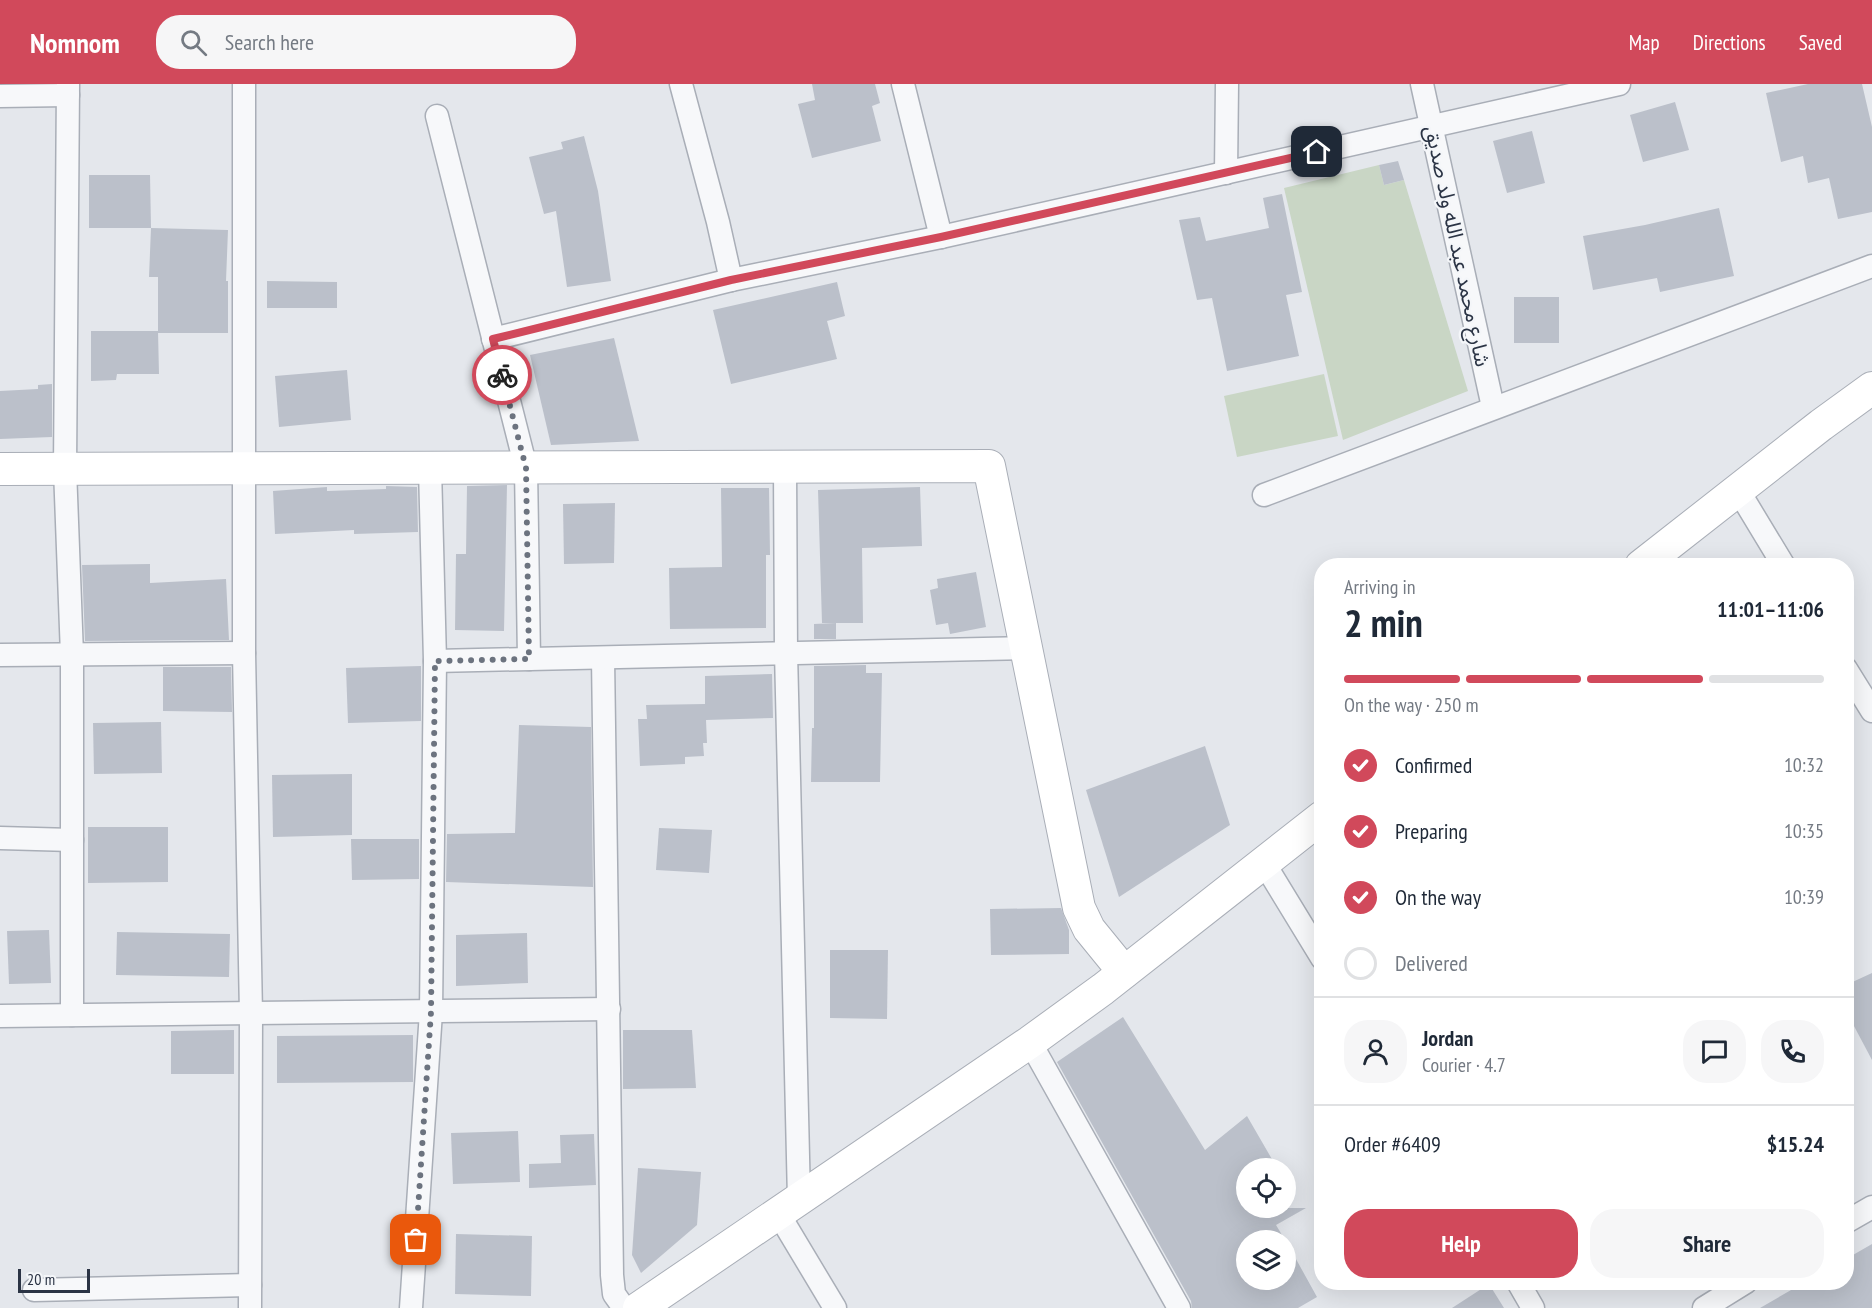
<!DOCTYPE html>
<meta charset="utf-8">
<style>
body{margin:0;font-family:"PT Sans Narrow","Noto Sans Arabic",sans-serif;background:#f6f6f7;color:#1f2937;height:100vh;display:flex;flex-direction:column;font-size:22px;white-space:nowrap}
*{box-sizing:border-box;margin:0}
p{font-size:20px;color:#747a83}
.icon{flex:none;width:33px;height:33px;fill:none;stroke:currentColor;stroke-width:2;stroke-linecap:round;stroke-linejoin:round}
.map{position:relative;flex:1;overflow:hidden}
.drawer{position:absolute;left:1314px;top:474px;width:540px;height:732px;display:flex;flex-direction:column;background:#fff;border-radius:24px;box-shadow:0 6px 24px #0002}
.drawer>*{flex:none}
.fabs{position:absolute;left:1236px;top:1074px;display:grid;gap:12px}
.fabs a{display:grid;place-items:center;width:60px;height:60px;border-radius:50%;background:#fff;box-shadow:0 6px 24px #0002;font-size:30px}
.scale{position:absolute;left:18px;bottom:15px;width:72px;box-sizing:border-box;padding-left:6px;border:3px solid #2b3445;border-top:0;font-size:16px;line-height:21px;white-space:nowrap;color:#2b3445;-webkit-text-stroke:4px #f4f6f9;paint-order:stroke}
.pin{position:absolute;display:grid;place-items:center;width:51px;height:51px;color:#fff;margin:-26px;border-radius:12px;box-shadow:0 3px 9px #0006}
.courier{position:absolute;display:grid;place-items:center;width:60px;height:60px;margin:-30px;border:4px solid #d1495b;border-radius:50%;background:#fff;color:#222;box-shadow:0 2px 8px #0007}
.head em{font-style:normal;font-weight:700}
.head div{display:flex;flex-direction:column-reverse}
.head{display:flex;align-items:center;justify-content:space-between;height:102px;padding:0 30px}
h1{font-size:39px;font-weight:700;line-height:45px}
.bar{display:grid;grid-template-columns:repeat(4,1fr);gap:9px 6px;align-content:center;height:72px;padding:0 30px}
.bar i{height:8px;border-radius:4px;background:#e0e1e3}
.bar .on{background:#d1495b}
.bar p{grid-column:span 4}
.line{display:flex;align-items:center;gap:15px;padding:0 30px;border-top:2px solid #e0e1e3}
.line div{flex:1}
.round{display:grid;place-items:center;flex:none;width:63px;height:63px;border-radius:24px;background:#f6f6f7}
ol{padding:0 30px;list-style:none}
li{display:flex;align-items:center;gap:18px;height:66px}
li p{margin-inline-start:auto}
li .icon{padding:6px;border-radius:50%;background:#d1495b;color:#fff;stroke-width:4}
li:last-child{color:#747a83}
li i{width:33px;height:33px;border:3px solid #e0e1e3;border-radius:50%}
.primary-button{display:flex;gap:12px;margin-top:auto;padding:12px 30px}
.primary-button a{flex:1;height:69px;border-radius:24px;background:#d1495b;color:#fff;font-size:24px;font-weight:700;line-height:69px;text-align:center}
.primary-button a+a{background:#f6f6f7;color:#1f2937}
header{display:flex;align-items:center;gap:36px;box-sizing:border-box;height:84px;padding:0 30px;background:#d1495b;color:#fff}
header strong{font-size:28px}
nav{display:flex;gap:33px;margin-inline-start:auto;font-size:21px}
.search{width:420px;height:54px;background:#f6f6f7;display:flex;align-items:center;gap:15px;box-sizing:border-box;padding:0 21px;border-radius:24px;color:#747a83;font-size:22px}
.map>svg:first-child{display:block}
.green{fill:#c9d6c5}
.building{fill:#bbc0ca}
.lines{fill:none;stroke-linecap:round;stroke-linejoin:round}
.street-casing{stroke:#a9aeb7;stroke-width:25}
.secondary-casing{stroke:#a9aeb7;stroke-width:34}
.street{stroke:#f7f8fa;stroke-width:22}
.secondary{stroke:#fff;stroke-width:32}
.done{stroke:#6c737f;stroke-width:6;stroke-dasharray:0 10.8}
.route{stroke:#d1495b;stroke-width:8}
.labels{text-anchor:middle;dominant-baseline:central;stroke-width:4.5;stroke-linejoin:round;paint-order:stroke}
.street-label{font-size:21px;fill:#2b3445;stroke:#f4f6f9}
</style>
<header>
<strong>Nomnom</strong>
<div class="search"><svg class="icon" aria-label="search" viewBox="0 0 24 24"><circle cx="10" cy="10" r="6"/><path d="M15 15l6 6"/></svg>Search here</div>
<nav><a>Map</a><a>Directions</a><a>Saved</a></nav>
</header>
<div class="map">
<svg width="1872" height="1224" viewBox="0 0 1872 1224">
<rect width="100%" height="100%" fill="#e4e7ec"/>
<!-- green -->
<g class="green">
<polygon points="1379,81 1384,101 1404,96 1468,307 1343,356 1284,104"/>
<polygon points="1324,290 1338,352 1237,373 1224,312"/>
</g>
<!-- building -->
<g class="building">
<polygon points="812,0 875,0 880,19 872,22 881,57 812,74 798,20 815,16"/>
<polygon points="1808,0 1862,0 1872,43 1872,128 1838,135 1829,94 1808,99 1803,72 1781,78 1766,9"/>
<polygon points="1675,18 1689,66 1643,78 1630,31"/>
<polygon points="1532,47 1545,99 1507,109 1493,57"/>
<polygon points="584,52 598,107 611,197 567,203 556,127 544,130 529,73 563,65 561,58"/>
<polygon points="1398,77 1404,96 1384,101 1379,81"/>
<polygon points="89,91 150,91 151,144 89,144"/>
<polygon points="1282,110 1302,208 1286,211 1299,272 1227,287 1212,214 1197,216 1179,136 1200,133 1206,157 1269,144 1263,114"/>
<polygon points="1719,124 1734,192 1660,208 1657,194 1593,206 1583,152 1645,141"/>
<polygon points="151,144 228,146 226,197 228,197 228,249 158,249 158,193 149,193"/>
<polygon points="267,197 337,198 337,224 267,224"/>
<polygon points="837,198 845,232 827,237 837,275 731,300 713,226"/>
<rect x="1514" y="213" width="45" height="46"/>
<polygon points="91,247 158,247 159,290 117,290 116,296 91,297"/>
<polygon points="614,254 639,357 551,361 530,271"/>
<polygon points="347,286 351,336 279,343 275,292"/>
<polygon points="52,300 52,353 0,355 0,307 38,305 38,301"/>
<polygon points="507,401 504,547 455,546 456,470 466,470 467,402"/>
<polygon points="386,402 417,403 418,448 354,450 354,446 275,450 273,407 327,403 327,407 386,405"/>
<polygon points="920,403 922,462 862,464 863,539 822,539 818,406"/>
<polygon points="721,404 769,404 770,471 766,471 766,544 670,545 669,484 722,483"/>
<polygon points="615,419 614,479 564,480 563,420"/>
<polygon points="150,480 150,499 226,495 229,556 85,557 82,481"/>
<polygon points="976,488 986,543 950,550 948,539 936,541 930,506 938,504 937,495"/>
<polygon points="836,539 836,555 814,555 814,540"/>
<polygon points="866,581 866,589 882,589 880,698 811,698 812,644 814,644 814,582"/>
<polygon points="421,582 421,637 348,639 346,584"/>
<polygon points="163,583 231,583 232,628 163,627"/>
<polygon points="772,590 773,634 706,636 707,659 703,659 704,672 685,673 685,680 640,682 638,635 647,635 646,621 705,620 705,592"/>
<polygon points="161,638 162,689 94,690 93,639"/>
<polygon points="519,641 591,643 593,803 446,798 447,750 515,749"/>
<polygon points="1205,662 1230,741 1119,813 1086,706"/>
<polygon points="352,690 352,751 273,753 272,691"/>
<polygon points="88,743 168,743 168,798 88,799"/>
<polygon points="659,744 712,746 709,789 656,786"/>
<polygon points="351,755 419,755 419,795 352,796"/>
<polygon points="1061,824 1069,846 1069,870 991,871 990,825"/>
<polygon points="49,846 51,899 9,900 7,847"/>
<polygon points="117,848 230,850 229,893 116,891"/>
<polygon points="527,849 528,899 456,902 456,851"/>
<polygon points="830,866 888,866 887,935 830,934"/>
<polygon points="1872,889 1872,976 1846,927 1846,901"/>
<polygon points="1123,933 1205,1066 1247,1032 1277,1084 1246,1084 1246,1124 1306,1124 1276,1141 1285,1156 1246,1156 1246,1196 1286,1196 1286,1157 1317,1213 1298,1224 1192,1224 1191,1217 1057,978"/>
<polygon points="234,946 234,990 171,990 171,947"/>
<polygon points="623,946 692,946 696,1004 623,1005"/>
<polygon points="413,951 413,998 277,999 277,952"/>
<polygon points="518,1047 520,1098 453,1100 451,1049"/>
<polygon points="594,1050 596,1101 529,1104 529,1080 561,1079 560,1051"/>
<polygon points="638,1084 701,1088 697,1141 641,1189 632,1171"/>
<polygon points="456,1150 532,1152 531,1212 455,1210"/>
<polygon points="1872,1160 1872,1224 1760,1224 1805,1198 1846,1198 1846,1175"/>
<polygon points="1489,1200 1504,1224 1452,1224"/>
</g>
<g class="lines">
<defs>
<g id="street">
<polyline points="68,0 65,385 72,571 72,931"/>
<polyline points="244,0 244,569 251,930 250,1224"/>
<polyline points="681,0 718,138 731,196"/>
<polyline points="903,0 941,153"/>
<polyline points="1422,0 1493,323"/>
<polyline points="0,12 68,11"/>
<polyline points="437,32 526,384 529,575"/>
<polyline points="1226,89 1227,0"/>
<polyline points="493,255 731,196 941,153 1619,0"/>
<polyline points="785,383 786,568 799,1115"/>
<polyline points="1738,406 1784,482"/>
<polyline points="1264,411 1872,182"/>
<polyline points="0,571 244,569"/>
<polyline points="603,574 612,1191 614,1210 624,1224"/>
<polyline points="435,577 1026,564"/>
<polyline points="1846,585 1872,627"/>
<polyline points="0,754 72,756"/>
<polyline points="1264,779 1322,874"/>
<polyline points="0,932 609,925"/>
<polyline points="1030,958 1179,1224"/>
<polyline points="778,1129 835,1224"/>
<polyline points="1846,1138 1872,1123"/>
<polyline points="1518,1198 1533,1224"/>
<polyline points="34,1206 250,1201"/>
<polyline points="411,1224 431,928 435,577 430,384"/>
<polyline points="1704,1224 1746,1198"/>
</g>
<g id="secondary">
<polyline points="0,385 989,382 1079,824 1089,845 1124,888"/>
<polyline points="1641,482 1821,341 1872,304"/>
<polyline points="639,1224 1030,958 1103,905 1322,733"/>
</g>
</defs>
<!-- street casing -->
<use href="#street" class="street-casing"/>
<!-- secondary casing -->
<use href="#secondary" class="secondary-casing"/>
<!-- street -->
<use href="#street" class="street"/>
<!-- secondary -->
<use href="#secondary" class="secondary"/>
</g>
<g class="lines">
<!-- done -->
<polyline class="done" points="416,1156 431,928 435,577 529,575 526,384 502,291"/>
<!-- route -->
<polyline class="route" points="502,291 493,255 731,196 941,153 1317,68"/>
</g>
<g class="labels">
<!-- street labels -->
<g class="street-label">
<text transform="translate(1458 162) rotate(78)">شارع محمد عبد الله ولد صديق</text>
</g>
</g>
</svg>
<div class="fabs">
<a><svg class="icon" aria-label="locate" viewBox="0 0 24 24"><circle cx="12" cy="12" r="6"/><path d="M12 2v4M12 18v4M2 12h4M18 12h4"/></svg></a>
<a><svg class="icon" aria-label="layers" viewBox="0 0 24 24"><path d="M12 4l9 5-9 5-9-5zM3 14l9 5 9-5"/></svg></a>
</div>
<div class="scale">20 m</div>
<div class="pin" style="left:416px;top:1156px;background:#ea580c"><svg class="icon" aria-label="bag" viewBox="0 0 24 24"><path d="M5 8h14l-1 12H6zM9 8a3 3 0 0 1 6 0"/></svg></div>
<div class="pin" style="left:1317px;top:68px;background:#1f2937"><svg class="icon" aria-label="home" viewBox="0 0 24 24"><path d="M3 11l9-7 9 7M6 9v11h12V9"/></svg></div>
<div class="courier" style="left:502px;top:291px"><svg class="icon" aria-label="bike" viewBox="0 0 24 24"><circle cx="6" cy="16" r="4"/><circle cx="18" cy="16" r="4"/><path d="M6 16l4-8h5l3 8M10 8l3 8H6M13 5h3"/></svg></div>
<section class="drawer">
<div class="head"><div><h1>2 min</h1><p>Arriving in</p></div><em>11:01–11:06</em></div>
<div class="bar"><i class="on"></i><i class="on"></i><i class="on"></i><i></i><p>On the way · 250 m</p></div>
<ol>
<li><svg class="icon" aria-label="check" viewBox="0 0 24 24"><path d="M5 12l5 5 9-10"/></svg>Confirmed<p>10:32</p></li>
<li><svg class="icon" aria-label="check" viewBox="0 0 24 24"><path d="M5 12l5 5 9-10"/></svg>Preparing<p>10:35</p></li>
<li><svg class="icon" aria-label="check" viewBox="0 0 24 24"><path d="M5 12l5 5 9-10"/></svg>On the way<p>10:39</p></li>
<li><i></i>Delivered</li>
</ol>
<div class="line" style="height:108px"><a class="round"><svg class="icon" aria-label="person" viewBox="0 0 24 24"><circle cx="12" cy="8" r="4"/><path d="M4 21q1-7 8-7t8 7"/></svg></a><div><b>Jordan</b><p>Courier · 4.7</p></div><a class="round"><svg class="icon" aria-label="chat" viewBox="0 0 24 24"><path d="M4 5h16v11H9l-5 4z"/></svg></a><a class="round"><svg class="icon" aria-label="phone" viewBox="0 0 24 24"><path d="M5 4h4l2 5-3 2q2 4 5 5l2-3 5 2v4C11 20 4 13 5 4z"/></svg></a></div>
<div class="line" style="height:78px"><div>Order #6409</div><b>$15.24</b></div>
<div class="primary-button"><a>Help</a><a>Share</a></div>
</section>
</div>
